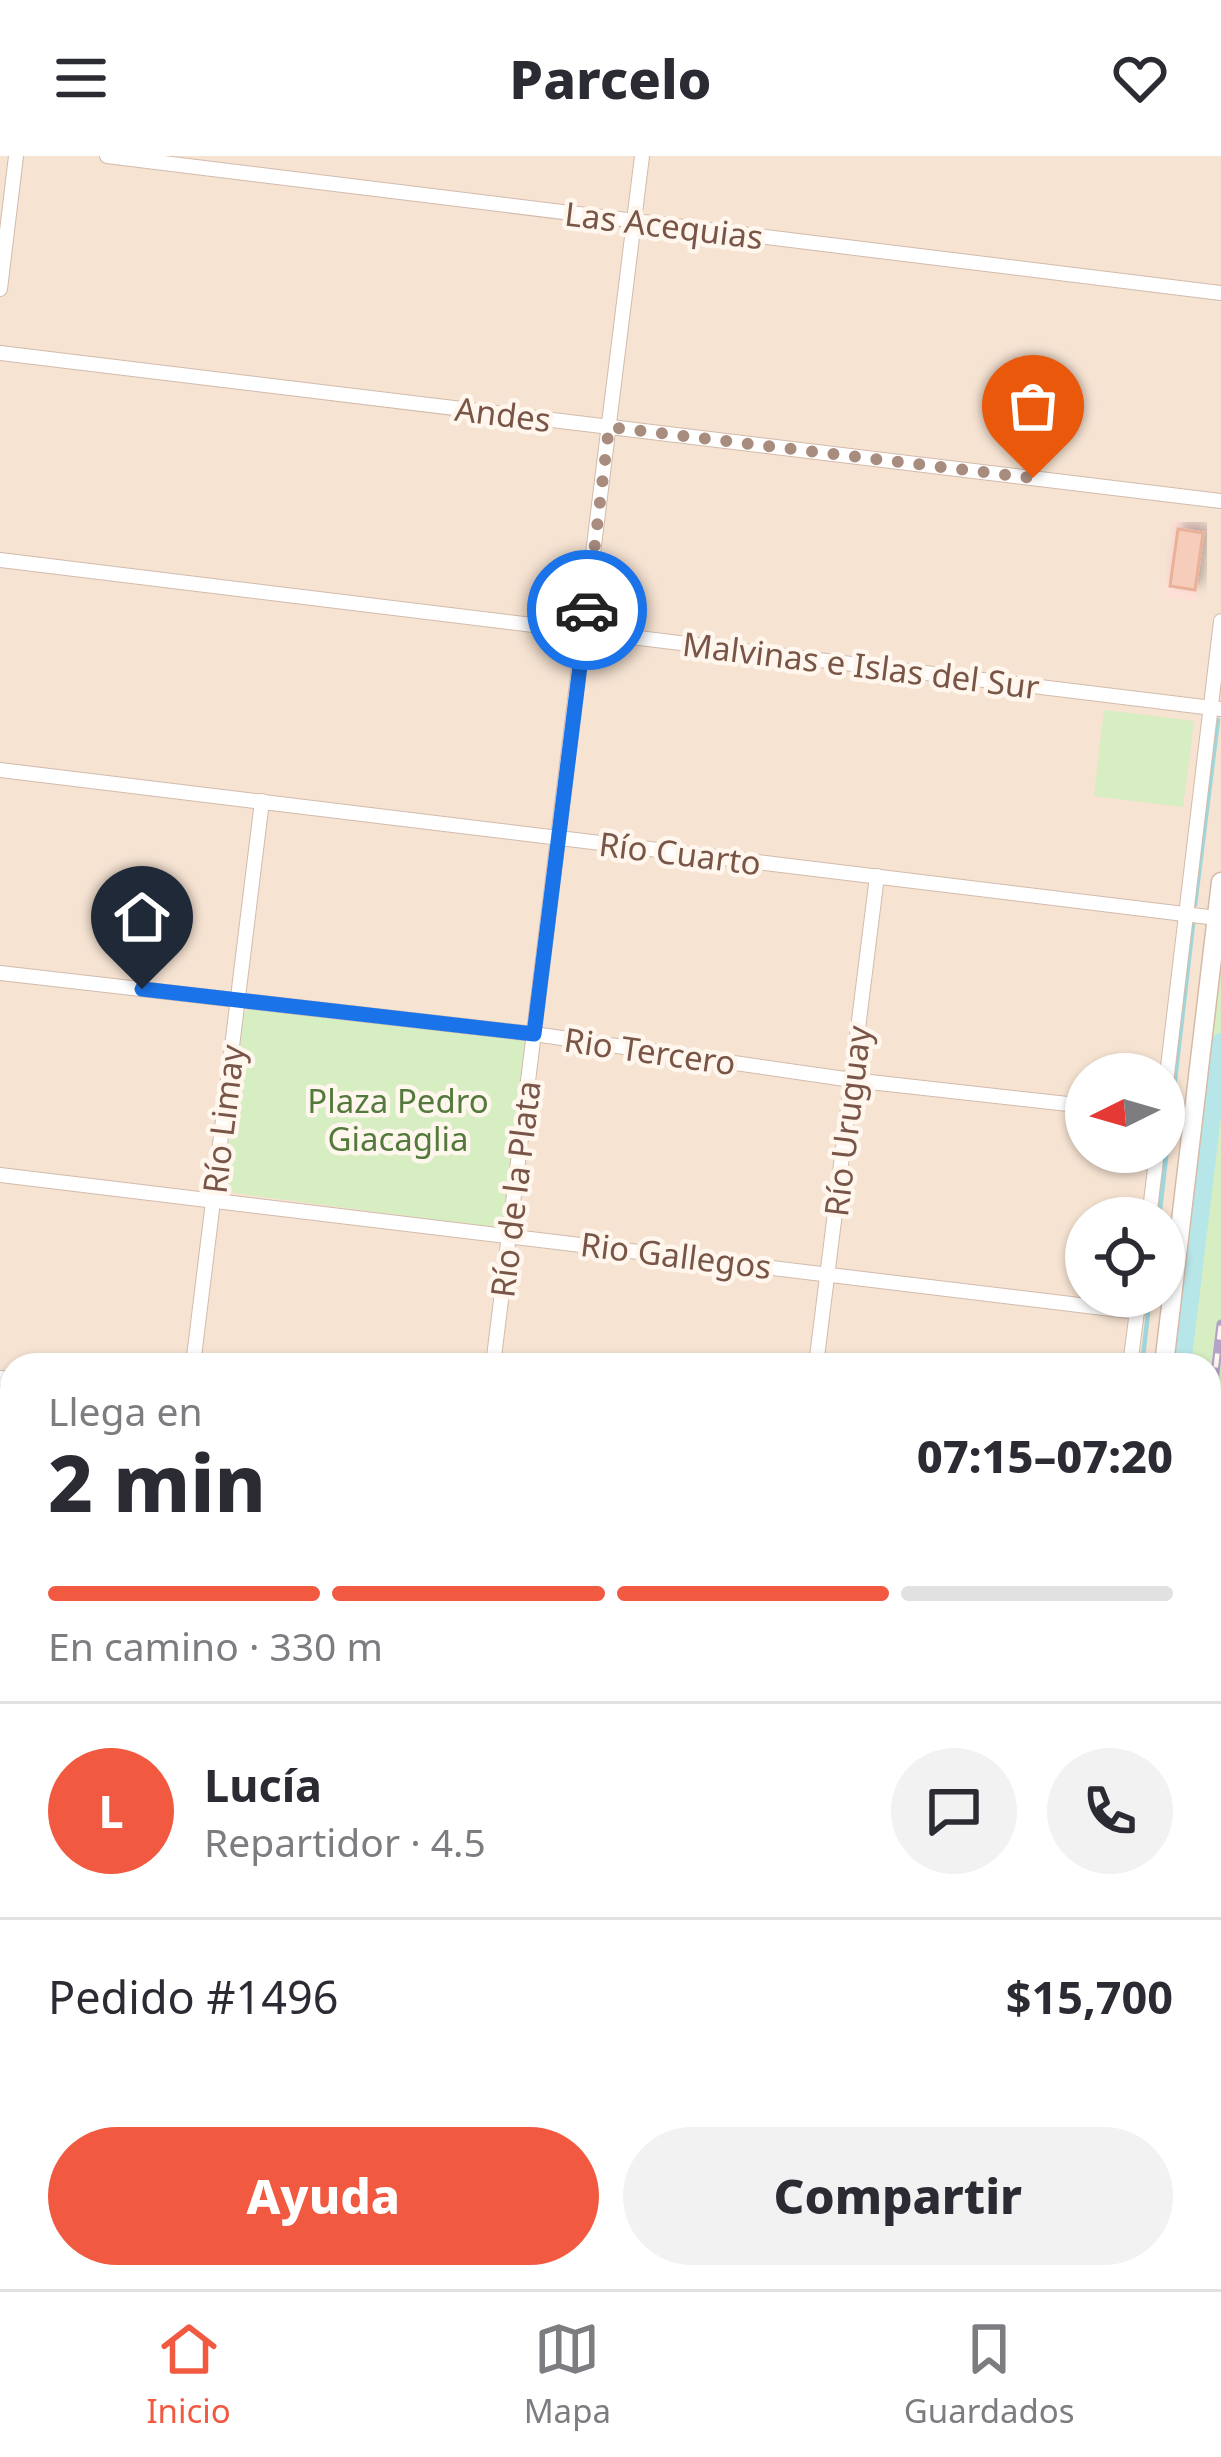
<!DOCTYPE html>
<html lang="es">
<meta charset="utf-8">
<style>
body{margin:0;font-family:"Noto Sans",sans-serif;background:#f2f2f3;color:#2b2b33;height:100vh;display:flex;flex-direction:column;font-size:45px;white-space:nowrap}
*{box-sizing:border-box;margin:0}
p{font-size:39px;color:#7c7c81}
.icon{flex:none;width:66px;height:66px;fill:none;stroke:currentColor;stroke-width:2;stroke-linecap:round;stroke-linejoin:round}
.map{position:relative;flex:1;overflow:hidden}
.panel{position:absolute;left:0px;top:1197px;width:1221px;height:936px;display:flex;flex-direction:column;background:#fff;border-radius:36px 36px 0 0;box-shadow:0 3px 9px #0004}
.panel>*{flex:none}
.needle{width:78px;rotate:265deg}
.controls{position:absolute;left:1065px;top:897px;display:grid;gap:24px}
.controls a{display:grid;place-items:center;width:120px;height:120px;border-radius:50%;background:#fff;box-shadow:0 3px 9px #0004;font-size:60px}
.pin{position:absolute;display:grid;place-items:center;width:102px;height:102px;color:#fff;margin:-123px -51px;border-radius:50% 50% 50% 0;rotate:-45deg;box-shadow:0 0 12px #0007}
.pin .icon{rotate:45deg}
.courier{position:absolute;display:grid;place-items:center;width:120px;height:120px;margin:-60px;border:9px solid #1a73e8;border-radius:50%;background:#fff;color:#222;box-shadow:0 3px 15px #0007}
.headline em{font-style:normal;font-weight:800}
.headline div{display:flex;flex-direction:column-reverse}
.headline{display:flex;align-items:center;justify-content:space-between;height:204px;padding:0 48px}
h1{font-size:78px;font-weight:800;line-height:90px}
.bar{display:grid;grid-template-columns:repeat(4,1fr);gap:18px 12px;align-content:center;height:144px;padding:0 48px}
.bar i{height:15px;border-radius:9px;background:#e1e1e2}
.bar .current{background:#f15940}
.bar p{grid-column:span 4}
.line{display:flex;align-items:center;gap:30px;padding:0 48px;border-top:3px solid #e1e1e2}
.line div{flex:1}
.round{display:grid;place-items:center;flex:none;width:126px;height:126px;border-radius:63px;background:#f2f2f3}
.button{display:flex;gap:24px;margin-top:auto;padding:24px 48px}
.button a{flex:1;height:138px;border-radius:72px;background:#f15940;color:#fff;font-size:48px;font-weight:800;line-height:138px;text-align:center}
.button a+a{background:#f2f2f3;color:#2b2b33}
header{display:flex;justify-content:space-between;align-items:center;height:156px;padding:0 48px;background:#fff;font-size:54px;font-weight:800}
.dock{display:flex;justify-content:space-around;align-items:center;height:168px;border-top:3px solid #e1e1e2;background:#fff;font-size:33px;color:#7c7c81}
.dock a{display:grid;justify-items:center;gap:6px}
.dock .current{color:#f15940}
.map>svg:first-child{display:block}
.residential{fill:#f6e3d2;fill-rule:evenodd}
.commercial{fill:#ffe0d8}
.green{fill:#d7edc2}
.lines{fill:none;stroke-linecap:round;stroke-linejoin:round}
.stream{stroke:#9dd7dc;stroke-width:4.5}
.canal{stroke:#b7e6e9;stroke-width:18}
.building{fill:#f6cdba;stroke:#eab199;stroke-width:3;filter:url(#shadow)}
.minor-casing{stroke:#d3bbac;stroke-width:16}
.secondary-casing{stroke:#d6baa9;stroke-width:21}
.trunk-casing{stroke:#d9cfcb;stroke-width:27}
.minor{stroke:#fff;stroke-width:14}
.secondary{stroke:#fff;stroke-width:18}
.trunk{stroke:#febd99;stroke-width:24}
.rail-casing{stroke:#b4a2c9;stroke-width:9}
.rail{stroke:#fff6ed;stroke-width:4.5;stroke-dasharray:14;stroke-linecap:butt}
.done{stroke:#a88c7e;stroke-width:12;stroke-dasharray:0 21.6}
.route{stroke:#1a73e8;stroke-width:15}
.labels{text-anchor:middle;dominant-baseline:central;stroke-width:9;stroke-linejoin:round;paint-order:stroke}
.street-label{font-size:33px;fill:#795547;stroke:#fff6ed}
.park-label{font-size:33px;fill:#537a3c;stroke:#fff6ed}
</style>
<header><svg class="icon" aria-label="menu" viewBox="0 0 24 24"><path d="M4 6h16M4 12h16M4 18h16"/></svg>Parcelo<svg class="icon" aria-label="heart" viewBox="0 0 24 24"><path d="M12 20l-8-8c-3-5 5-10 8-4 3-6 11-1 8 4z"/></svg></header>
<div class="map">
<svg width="1221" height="2133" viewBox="0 0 1221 2133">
<defs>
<filter id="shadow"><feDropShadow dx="6" dy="-6" stdDeviation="6" flood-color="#0004"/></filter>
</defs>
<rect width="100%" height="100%" fill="#fef2e5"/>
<!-- residential -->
<path class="residential" d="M0,0H1221V2133H0ZM1086,918H1164V996H1086ZM1086,1062H1164V1140H1086ZM12,1209H1209V2121H12Z"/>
<!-- commercial -->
<polygon class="commercial" points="1174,365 1207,370 1196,445 1164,440"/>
<!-- green -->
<g class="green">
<polygon points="1104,554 1194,565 1183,651 1094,640"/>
<polygon points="1221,726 1221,1726 1212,1808 1221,1809 1221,2133 782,2133 764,2121 1209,2121 1209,1209 1164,1209"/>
<polygon points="249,852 521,883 527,889 506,1066 502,1071 489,1071 234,1037 228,1028 227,1016 242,859"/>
<polygon points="0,1849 12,1850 12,1983 0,1983"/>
<polygon points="63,2121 251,2121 250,2133 62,2133"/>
</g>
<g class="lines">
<!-- stream -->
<g class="stream">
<polyline points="1195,749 1218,564"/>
<polyline points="1159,1062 1193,768"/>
<polyline points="1142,1209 1150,1140"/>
<polyline points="0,1869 12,1870"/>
<polyline points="0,1964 12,1964"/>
<polyline points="52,2133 53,2121"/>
</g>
<!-- canal -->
<g class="canal">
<polyline points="1182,1209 1221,886"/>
<polyline points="1209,1675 1221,1578"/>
<polyline points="1072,2133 1074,2121"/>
<polyline points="1153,2133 1154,2121"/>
</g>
</g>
<!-- building -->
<polygon class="building" points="1178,373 1203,377 1195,434 1170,430"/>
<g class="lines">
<defs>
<g id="minor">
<polyline points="107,0 1221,137"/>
<polyline points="0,133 16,0"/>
<polyline points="0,197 1221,345"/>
<polyline points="0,404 1221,553"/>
<polyline points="0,614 1217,762"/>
<polyline points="0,817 534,878 852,924 1086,950"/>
<polyline points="1164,944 1221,465"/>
<polyline points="0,1019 1137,1156"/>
<polyline points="1149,1062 1157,996"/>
<polyline points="193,1209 262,645"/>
<polyline points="493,1209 642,0"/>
<polyline points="816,1209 877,720"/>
<polyline points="1130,1209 1139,1140"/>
<polyline points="0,1222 12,1223"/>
<polyline points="0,1428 12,1429"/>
<polyline points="0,1636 12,1637"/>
<polyline points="1209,1829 1221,1726"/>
<polyline points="0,1849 12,1850"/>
<polyline points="764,2121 782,2133"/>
<polyline points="258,2133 260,2121"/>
<polyline points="530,2133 531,2121"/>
<polyline points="544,2133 546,2121"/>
<polyline points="1053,2133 1055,2121"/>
</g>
<g id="secondary">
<polyline points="1164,1209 1221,726"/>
<polyline points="1173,2133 1174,2121"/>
</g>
<g id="trunk">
<polyline points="0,1919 12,1919"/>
<polyline points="1209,2034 1221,2035"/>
</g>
</defs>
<!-- minor casing -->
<use href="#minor" class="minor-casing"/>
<!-- secondary casing -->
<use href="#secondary" class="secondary-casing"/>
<!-- trunk casing -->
<use href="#trunk" class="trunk-casing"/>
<!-- minor -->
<use href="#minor" class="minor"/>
<!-- secondary -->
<use href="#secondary" class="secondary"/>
<!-- trunk -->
<use href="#trunk" class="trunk"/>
<defs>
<g id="rail">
<polyline points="1209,1267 1221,1168"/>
<polyline points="1209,1370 1221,1272"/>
<polyline points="1103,2133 1105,2121"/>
</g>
</defs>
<!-- rail casing -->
<use href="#rail" class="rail-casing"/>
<!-- rail -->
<use href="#rail" class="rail"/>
</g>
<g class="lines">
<!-- done -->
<polyline class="done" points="587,454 609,271 1033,322"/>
<!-- route -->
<polyline class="route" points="142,833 534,878 587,454"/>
</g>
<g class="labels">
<!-- street labels -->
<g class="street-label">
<text transform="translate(664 69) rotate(7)">Las Acequias</text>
<text transform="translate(503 258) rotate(7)">Andes</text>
<text transform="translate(861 509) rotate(7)">Malvinas e Islas del Sur</text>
<text transform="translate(680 697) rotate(7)">Río Cuarto</text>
<text transform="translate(650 895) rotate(8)">Rio Tercero</text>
<text transform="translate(223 963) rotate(-83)">Río Limay</text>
<text transform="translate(847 965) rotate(-83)">Río Uruguay</text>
<text transform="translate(515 1033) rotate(-83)">Río de la Plata</text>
<text transform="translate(676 1099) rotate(7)">Rio Gallegos</text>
</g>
<!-- park labels -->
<g class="park-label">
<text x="398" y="944">Plaza Pedro<tspan x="398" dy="38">Giacaglia</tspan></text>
</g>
</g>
</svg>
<div class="controls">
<a><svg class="needle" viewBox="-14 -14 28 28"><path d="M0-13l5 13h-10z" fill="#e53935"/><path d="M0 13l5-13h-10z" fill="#7c7c81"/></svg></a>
<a><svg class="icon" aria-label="locate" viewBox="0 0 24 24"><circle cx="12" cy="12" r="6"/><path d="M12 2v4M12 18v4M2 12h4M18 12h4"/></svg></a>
</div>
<div class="pin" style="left:1033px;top:322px;background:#ea580c"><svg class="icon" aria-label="bag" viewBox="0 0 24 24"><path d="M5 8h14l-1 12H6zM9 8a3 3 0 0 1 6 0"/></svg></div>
<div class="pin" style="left:142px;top:833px;background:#1f2937"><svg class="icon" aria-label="home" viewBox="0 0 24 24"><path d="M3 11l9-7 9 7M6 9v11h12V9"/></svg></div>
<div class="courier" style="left:587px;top:454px"><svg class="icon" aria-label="car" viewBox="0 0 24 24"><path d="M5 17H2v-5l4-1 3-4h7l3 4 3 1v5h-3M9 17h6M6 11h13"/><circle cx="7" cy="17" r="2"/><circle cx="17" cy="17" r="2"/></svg></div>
<section class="panel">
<div class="headline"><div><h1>2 min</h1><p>Llega en</p></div><em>07:15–07:20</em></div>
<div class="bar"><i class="current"></i><i class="current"></i><i class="current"></i><i></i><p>En camino · 330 m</p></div>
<div class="line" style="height:216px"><b class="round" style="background:#f15940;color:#fff">L</b><div><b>Lucía</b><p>Repartidor · 4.5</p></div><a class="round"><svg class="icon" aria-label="chat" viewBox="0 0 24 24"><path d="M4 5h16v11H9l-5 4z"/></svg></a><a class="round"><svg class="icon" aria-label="phone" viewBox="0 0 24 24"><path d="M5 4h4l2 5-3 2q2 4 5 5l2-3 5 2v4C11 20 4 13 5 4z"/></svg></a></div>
<div class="line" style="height:156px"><div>Pedido #1496</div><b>$15,700</b></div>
<div class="button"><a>Ayuda</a><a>Compartir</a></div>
</section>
</div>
<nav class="dock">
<a class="current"><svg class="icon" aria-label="home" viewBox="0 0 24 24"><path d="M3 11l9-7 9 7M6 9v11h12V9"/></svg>Inicio</a>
<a><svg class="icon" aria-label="map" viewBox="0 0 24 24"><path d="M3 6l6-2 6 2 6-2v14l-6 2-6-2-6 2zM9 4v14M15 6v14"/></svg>Mapa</a>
<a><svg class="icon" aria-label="saved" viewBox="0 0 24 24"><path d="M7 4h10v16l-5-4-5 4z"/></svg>Guardados</a>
</nav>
